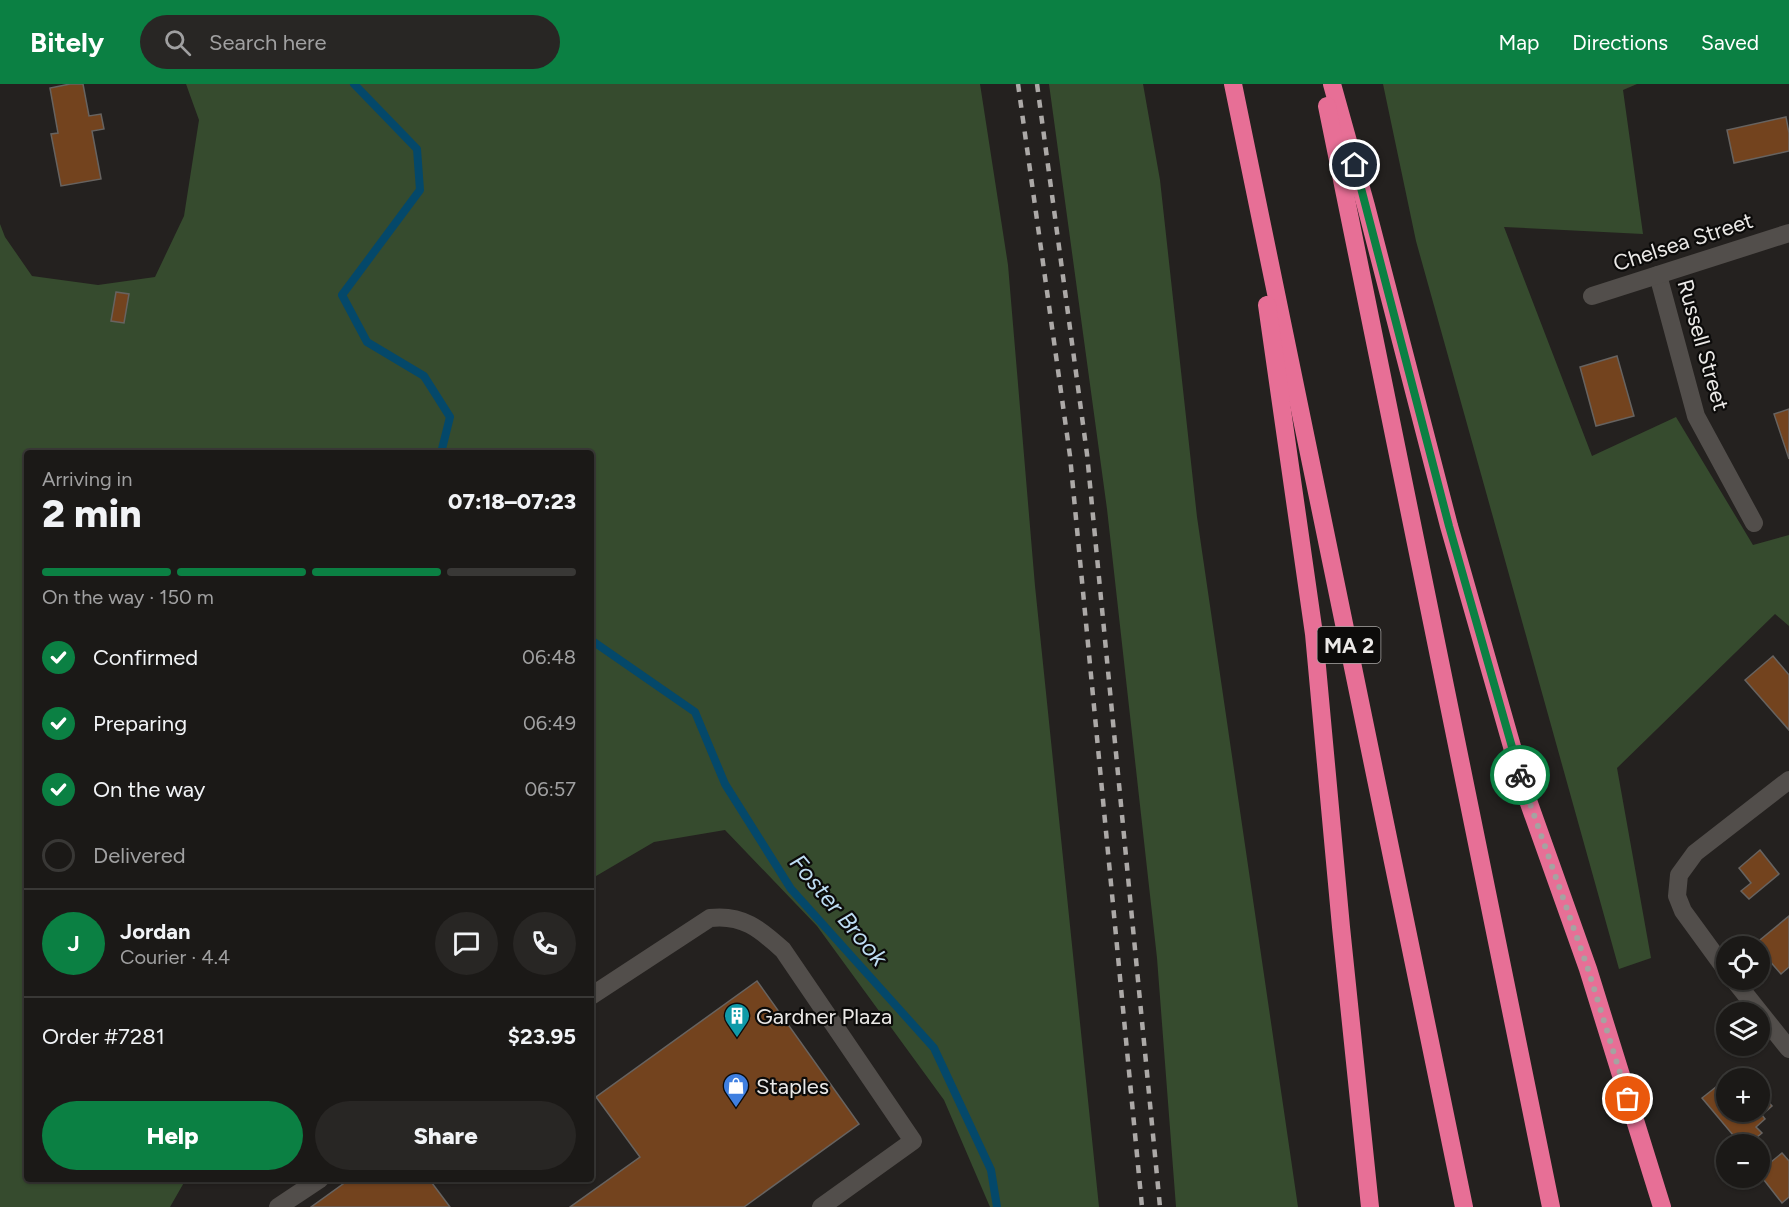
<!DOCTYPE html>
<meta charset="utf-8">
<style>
body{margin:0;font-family:Figtree,sans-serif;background:#282624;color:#f1f3f6;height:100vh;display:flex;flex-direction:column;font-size:22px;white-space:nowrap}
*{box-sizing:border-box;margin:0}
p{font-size:20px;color:#a0a0a1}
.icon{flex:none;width:33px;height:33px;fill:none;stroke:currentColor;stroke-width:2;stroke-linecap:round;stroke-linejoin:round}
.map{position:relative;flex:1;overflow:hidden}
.drawer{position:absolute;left:24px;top:366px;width:570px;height:732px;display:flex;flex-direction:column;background:#1b1917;border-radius:6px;box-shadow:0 2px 4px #0004,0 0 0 2px #393836}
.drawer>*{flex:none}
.fabs{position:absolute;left:1716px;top:852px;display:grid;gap:12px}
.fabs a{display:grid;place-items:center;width:54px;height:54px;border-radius:50%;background:#1b1917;box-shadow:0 2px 4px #0004,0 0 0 2px #393836;font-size:30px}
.pin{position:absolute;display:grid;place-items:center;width:51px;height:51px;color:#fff;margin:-26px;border:3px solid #fff;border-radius:50%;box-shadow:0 2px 6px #0007}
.courier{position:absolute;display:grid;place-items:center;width:60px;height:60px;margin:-30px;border:4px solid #0b8043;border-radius:50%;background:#fff;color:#222;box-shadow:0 2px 8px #0007}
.overview em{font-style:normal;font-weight:800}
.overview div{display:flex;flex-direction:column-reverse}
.overview{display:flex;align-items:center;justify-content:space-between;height:102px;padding:0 18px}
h1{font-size:39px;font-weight:800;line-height:45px}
.bar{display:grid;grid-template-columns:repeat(4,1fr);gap:9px 6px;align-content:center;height:72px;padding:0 18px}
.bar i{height:8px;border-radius:4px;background:#393836}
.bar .current{background:#0b8043}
.bar p{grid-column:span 4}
.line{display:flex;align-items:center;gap:15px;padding:0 18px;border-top:2px solid #393836}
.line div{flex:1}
.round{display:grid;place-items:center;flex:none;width:63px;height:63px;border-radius:32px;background:#282624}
ol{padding:0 18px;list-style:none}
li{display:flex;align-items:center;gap:18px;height:66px}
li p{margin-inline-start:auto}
li .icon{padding:6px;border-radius:50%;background:#0b8043;color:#fff;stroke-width:4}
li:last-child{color:#a0a0a1}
li i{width:33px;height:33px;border:3px solid #393836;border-radius:50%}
.primary-button{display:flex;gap:12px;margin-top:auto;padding:12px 18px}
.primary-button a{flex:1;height:69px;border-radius:36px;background:#0b8043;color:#fff;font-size:24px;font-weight:800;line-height:69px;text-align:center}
.primary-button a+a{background:#282624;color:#f1f3f6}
header{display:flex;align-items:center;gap:36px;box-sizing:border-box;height:84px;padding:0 30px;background:#0b8043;color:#fff}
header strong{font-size:28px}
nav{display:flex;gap:33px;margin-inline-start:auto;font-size:21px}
.search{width:420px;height:54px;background:#282624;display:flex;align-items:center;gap:15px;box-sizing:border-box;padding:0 21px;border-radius:33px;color:#a0a0a1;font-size:22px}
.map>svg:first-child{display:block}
.green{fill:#364b2e}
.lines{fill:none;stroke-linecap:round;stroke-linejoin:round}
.stream{stroke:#04486a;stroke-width:8}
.building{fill:#73431e;stroke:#676360;stroke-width:1.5}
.minor{stroke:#524e4b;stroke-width:18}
.highway{stroke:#e76f96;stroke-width:18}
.rail{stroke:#aca9a7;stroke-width:4.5;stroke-dasharray:8 8;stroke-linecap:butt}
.done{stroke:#a5a3a1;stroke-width:6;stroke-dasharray:0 10.8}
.route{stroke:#0b8043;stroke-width:8}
.labels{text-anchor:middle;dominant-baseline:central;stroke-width:4.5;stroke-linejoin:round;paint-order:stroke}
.shield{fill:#0c0b0a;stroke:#a8a6a5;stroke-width:1.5}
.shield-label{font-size:21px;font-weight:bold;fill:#ebe9e7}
.street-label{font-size:22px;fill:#ebe9e7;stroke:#0c0b0a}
.poi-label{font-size:22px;fill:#ebe9e7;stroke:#0c0b0a;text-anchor:start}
.water-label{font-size:24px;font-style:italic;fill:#beddf3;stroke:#0c0b0a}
</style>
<header>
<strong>Bitely</strong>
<div class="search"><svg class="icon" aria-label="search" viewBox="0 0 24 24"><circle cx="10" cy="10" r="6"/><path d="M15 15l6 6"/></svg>Search here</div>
<nav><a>Map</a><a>Directions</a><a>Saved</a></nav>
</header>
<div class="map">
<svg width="1789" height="1123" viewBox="0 0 1789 1123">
<rect width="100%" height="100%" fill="#24211f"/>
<!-- green -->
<g class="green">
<polygon points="186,0 980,0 1008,181 1035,502 1099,1123 990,1123 944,1016 817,842 725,746 654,758 591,795 591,369 27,369 27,1095 186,1095 170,1123 0,1123 0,140 5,153 32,192 98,201 155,193 184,132 199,36"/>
<polygon points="1049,0 1143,0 1160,96 1197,433 1298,1123 1176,1123 1157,874 1107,425"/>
<polygon points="1383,0 1637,0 1623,6 1643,150 1504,143 1592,372 1676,333 1753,461 1789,451 1789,542 1775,530 1617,684 1651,874 1619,885 1416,157"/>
</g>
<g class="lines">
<!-- stream -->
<g class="stream">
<polyline points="354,0 417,65 420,106 342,211 367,258 424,292 450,333 441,369"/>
<polyline points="591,556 695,628 725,700 791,805 934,964 991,1086 997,1123"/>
</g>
</g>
<!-- building -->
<g class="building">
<polygon points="70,0 83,0 89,32 101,30 104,45 92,47 101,95 61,102 51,50 58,49 50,4"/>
<polygon points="1786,33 1789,49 1789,67 1734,79 1727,46"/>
<polygon points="116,208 129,210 124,239 111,237"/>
<polygon points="1617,272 1634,332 1596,342 1580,283"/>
<polygon points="1789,325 1789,375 1774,330"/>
<polygon points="1773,572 1789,591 1789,646 1745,596"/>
<polygon points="1760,766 1779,790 1749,815 1741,807 1751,799 1739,784"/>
<polygon points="1789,832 1789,883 1781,890 1755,860"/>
<polygon points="757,897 859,1040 744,1123 570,1123 640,1073 596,1013"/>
<polygon points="1735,988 1741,994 1726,994 1726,1028 1760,1028 1760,1009 1772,1022 1762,1031 1765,1035 1756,1043 1762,1049 1751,1058 1745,1051 1738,1057 1702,1014"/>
<polygon points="1782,1069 1789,1077 1789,1113 1782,1119 1760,1091 1760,1087"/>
<polygon points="350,1095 429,1095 450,1123 311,1123"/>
</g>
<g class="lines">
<!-- minor -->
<g class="minor">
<polyline points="1658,191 1696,332 1754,439"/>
<polyline points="1592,212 1789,149"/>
<polyline points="1726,886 1683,827 1677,812 1679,791 1695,769 1789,696"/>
<polyline points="1734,896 1789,965"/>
<path d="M591,912L710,834C742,830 760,845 783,866L913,1057L821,1123"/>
<polyline points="278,1123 320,1095"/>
</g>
<!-- highway -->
<g class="highway">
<polyline points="1233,0 1464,1123"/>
<polyline points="1332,0 1366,122 1449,442 1525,708 1588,885 1662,1123"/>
<polyline points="1327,22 1551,1123"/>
<polyline points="1267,221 1314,550 1341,843 1370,1123"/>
</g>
<!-- rail -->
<g class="rail">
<polyline points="1018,0 1070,372 1142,1123"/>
<polyline points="1037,0 1087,370 1160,1123"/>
</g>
</g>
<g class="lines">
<!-- done -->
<polyline class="done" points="1520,691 1588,885 1628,1015"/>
<!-- route -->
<polyline class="route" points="1355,81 1449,442 1520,691"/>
</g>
<!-- icons -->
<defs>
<symbol id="building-pin" viewBox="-11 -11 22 30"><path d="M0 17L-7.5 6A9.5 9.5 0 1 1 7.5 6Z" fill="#0f9aa8" stroke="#0c0b0a"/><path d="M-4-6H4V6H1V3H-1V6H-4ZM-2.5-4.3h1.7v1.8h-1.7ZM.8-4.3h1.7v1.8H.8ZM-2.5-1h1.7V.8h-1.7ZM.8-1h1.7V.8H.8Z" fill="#fff"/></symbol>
<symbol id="shop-pin" viewBox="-11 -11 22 30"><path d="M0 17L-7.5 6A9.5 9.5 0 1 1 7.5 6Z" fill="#3f7fe0" stroke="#0c0b0a"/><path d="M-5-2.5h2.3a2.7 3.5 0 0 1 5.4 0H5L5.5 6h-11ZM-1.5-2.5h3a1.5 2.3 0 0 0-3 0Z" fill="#fff"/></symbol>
</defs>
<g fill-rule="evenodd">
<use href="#building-pin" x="722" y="917" width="30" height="40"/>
<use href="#shop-pin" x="721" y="987" width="30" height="40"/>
</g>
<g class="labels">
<!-- shield labels -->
<rect class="shield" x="1317.5" y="543" width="63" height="36" rx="4.5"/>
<g class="shield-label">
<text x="1349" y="561">MA 2</text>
</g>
<!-- street labels -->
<g class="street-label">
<text transform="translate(1683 158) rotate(-18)">Chelsea Street</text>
<text transform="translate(1703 261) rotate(74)">Russell Street</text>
</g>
<!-- poi labels -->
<g class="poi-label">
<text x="756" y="932">Gardner Plaza</text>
<text x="756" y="1002">Staples</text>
</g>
<!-- water labels -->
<g class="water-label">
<text transform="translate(839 826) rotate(50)">Foster Brook</text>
</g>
</g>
</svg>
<div class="fabs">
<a><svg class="icon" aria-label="locate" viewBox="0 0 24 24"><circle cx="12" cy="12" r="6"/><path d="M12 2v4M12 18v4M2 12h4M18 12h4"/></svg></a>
<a><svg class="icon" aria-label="layers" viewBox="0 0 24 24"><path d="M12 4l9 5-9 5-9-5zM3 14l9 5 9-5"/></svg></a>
<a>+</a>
<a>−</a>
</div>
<div class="pin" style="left:1628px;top:1015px;background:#ea580c"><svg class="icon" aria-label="bag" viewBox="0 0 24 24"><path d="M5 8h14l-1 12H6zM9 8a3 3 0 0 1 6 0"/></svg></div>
<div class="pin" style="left:1355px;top:81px;background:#1f2937"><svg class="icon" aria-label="home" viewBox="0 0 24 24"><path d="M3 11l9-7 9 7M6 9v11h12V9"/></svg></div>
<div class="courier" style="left:1520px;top:691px"><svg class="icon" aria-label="bike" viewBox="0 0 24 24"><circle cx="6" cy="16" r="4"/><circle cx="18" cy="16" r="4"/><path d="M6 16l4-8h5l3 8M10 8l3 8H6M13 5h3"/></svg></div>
<section class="drawer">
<div class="overview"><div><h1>2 min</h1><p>Arriving in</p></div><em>07:18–07:23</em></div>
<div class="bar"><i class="current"></i><i class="current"></i><i class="current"></i><i></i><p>On the way · 150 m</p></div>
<ol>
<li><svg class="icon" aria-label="check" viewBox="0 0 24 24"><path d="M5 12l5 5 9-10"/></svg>Confirmed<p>06:48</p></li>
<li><svg class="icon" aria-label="check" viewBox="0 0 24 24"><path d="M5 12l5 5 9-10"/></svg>Preparing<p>06:49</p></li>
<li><svg class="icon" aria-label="check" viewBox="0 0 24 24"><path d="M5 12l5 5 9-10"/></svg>On the way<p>06:57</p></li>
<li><i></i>Delivered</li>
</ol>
<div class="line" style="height:108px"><b class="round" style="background:#0b8043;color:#fff">J</b><div><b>Jordan</b><p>Courier · 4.4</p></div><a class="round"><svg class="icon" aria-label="chat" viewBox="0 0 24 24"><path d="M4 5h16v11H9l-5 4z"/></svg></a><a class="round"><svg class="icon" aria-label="phone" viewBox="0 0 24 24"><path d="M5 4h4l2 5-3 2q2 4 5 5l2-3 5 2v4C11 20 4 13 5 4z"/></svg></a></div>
<div class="line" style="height:78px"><div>Order #7281</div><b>$23.95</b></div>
<div class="primary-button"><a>Help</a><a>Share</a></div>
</section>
</div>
